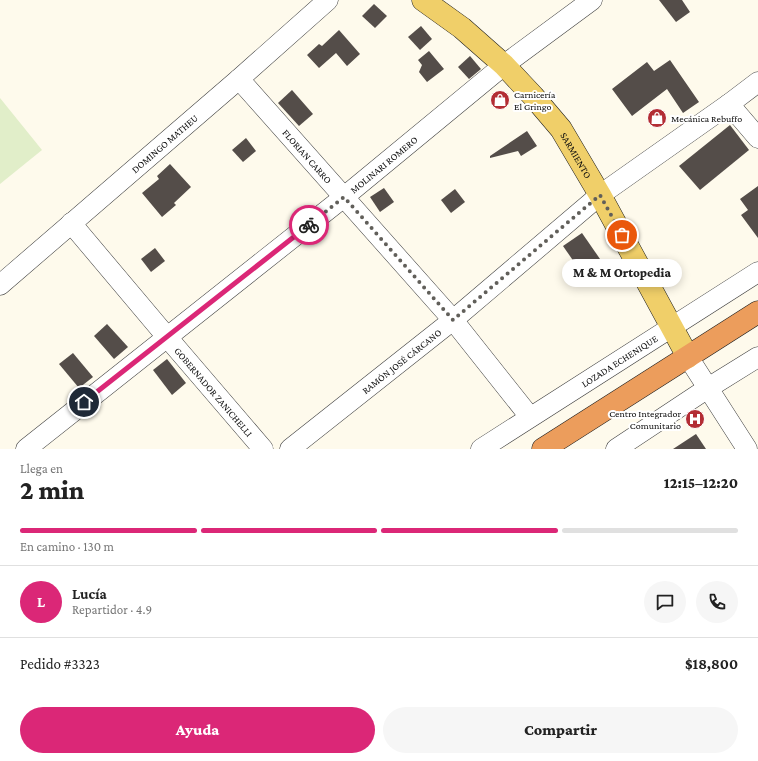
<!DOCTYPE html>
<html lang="es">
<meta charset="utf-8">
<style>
body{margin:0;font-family:"Crimson Pro",serif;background:#f6f6f6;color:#222;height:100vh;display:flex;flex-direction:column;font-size:15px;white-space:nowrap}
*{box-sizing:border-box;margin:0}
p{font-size:13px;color:#767676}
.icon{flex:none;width:22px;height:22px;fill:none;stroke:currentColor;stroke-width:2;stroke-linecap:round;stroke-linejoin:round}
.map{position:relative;height:449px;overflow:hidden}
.side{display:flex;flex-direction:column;background:#fff;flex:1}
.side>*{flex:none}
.pin{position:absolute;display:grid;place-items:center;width:34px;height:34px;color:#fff;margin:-17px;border:2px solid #fff;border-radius:50%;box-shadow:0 1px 4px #0007}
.courier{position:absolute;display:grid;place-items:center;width:40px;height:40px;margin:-20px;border:3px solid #db2777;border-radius:50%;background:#fff;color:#222;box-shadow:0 1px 5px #0007}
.bubble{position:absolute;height:28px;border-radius:14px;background:#fff;box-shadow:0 2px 10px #0003;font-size:13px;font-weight:800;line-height:28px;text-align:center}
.head em{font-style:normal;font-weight:800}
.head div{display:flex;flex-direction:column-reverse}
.head{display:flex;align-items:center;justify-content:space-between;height:68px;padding:0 20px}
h1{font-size:26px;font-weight:800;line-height:30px}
.bar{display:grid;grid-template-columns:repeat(4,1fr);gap:6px 4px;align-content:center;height:48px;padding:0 20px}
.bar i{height:5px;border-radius:3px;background:#e0e0e0}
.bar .on{background:#db2777}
.bar p{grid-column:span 4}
.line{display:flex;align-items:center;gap:10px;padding:0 20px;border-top:1px solid #e0e0e0}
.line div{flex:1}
.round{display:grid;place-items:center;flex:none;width:42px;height:42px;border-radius:21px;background:#f6f6f6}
.cta{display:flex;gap:8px;margin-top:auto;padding:8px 20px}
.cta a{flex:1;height:46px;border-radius:24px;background:#db2777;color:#fff;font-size:16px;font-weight:800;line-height:46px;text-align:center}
.cta a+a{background:#f6f6f6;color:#222}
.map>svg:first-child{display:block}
.pitch{fill:#e1eec9}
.building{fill:#544d49}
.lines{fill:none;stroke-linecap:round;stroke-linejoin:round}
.minor-casing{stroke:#3f3f3f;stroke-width:21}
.major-casing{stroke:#1d1d1d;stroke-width:23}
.highway-casing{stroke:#1d1d1d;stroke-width:23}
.minor{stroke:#fff;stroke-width:20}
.major{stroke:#f0cf69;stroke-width:22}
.highway{stroke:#ec9d5c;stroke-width:22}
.done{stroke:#615f5a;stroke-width:4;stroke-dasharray:0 7.2}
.route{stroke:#db2777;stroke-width:5}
.labels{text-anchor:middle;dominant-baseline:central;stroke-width:4;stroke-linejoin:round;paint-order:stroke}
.poi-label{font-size:10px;fill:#0c0c0c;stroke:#fff;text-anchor:start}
.street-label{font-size:10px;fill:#0c0c0c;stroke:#fff}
</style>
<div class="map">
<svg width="758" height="449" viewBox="0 0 758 449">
<rect width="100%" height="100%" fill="#fefaec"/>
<!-- pitch -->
<polygon class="pitch" points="0,98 42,150 0,184"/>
<!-- building -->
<g class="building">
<polygon points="659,0 682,0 690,12 676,22"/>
<polygon points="374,4 387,16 375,28 362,16"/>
<polygon points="421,26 432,39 420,50 408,37"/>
<polygon points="339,30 360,54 347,66 336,53 319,68 307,55 319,44 322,46"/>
<polygon points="429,51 444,69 427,82 419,72 422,65 418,60"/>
<polygon points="470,56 481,69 469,79 458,67"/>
<polygon points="670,60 699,102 683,113 667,89 632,116 612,89 647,62 654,71"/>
<polygon points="292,90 313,114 299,126 278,103"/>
<polygon points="730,125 749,150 700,190 679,166"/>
<polygon points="527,131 537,146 521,156 518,151 490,158 490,156"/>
<polygon points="246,138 256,151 243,162 232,150"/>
<polygon points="170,164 191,187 174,203 176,205 162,217 142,193 159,179 157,176"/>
<polygon points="758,186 758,238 741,215 748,210 740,199"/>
<polygon points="384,188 394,202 380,212 370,197"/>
<polygon points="455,189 465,202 451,213 441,200"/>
<polygon points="582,233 609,272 590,285 563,246"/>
<polygon points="155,248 165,261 151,272 141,259"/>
<polygon points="107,324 128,347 114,359 94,336"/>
<polygon points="73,353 93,377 79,388 59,364"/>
<polygon points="167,359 186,383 172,395 153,370"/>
<polygon points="696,434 706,449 673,449"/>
</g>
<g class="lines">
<defs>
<g id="minor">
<path id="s1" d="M239,79L453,320L530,417"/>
<polyline points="729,104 758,138"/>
<path id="s2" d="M71,223L167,337L263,449"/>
<path id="s3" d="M0,285L239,79L328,0"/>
<polyline points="688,357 747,449"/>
<path id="s4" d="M26,449L344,197L504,65L592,0"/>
<path id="s5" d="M290,449L453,320L600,195L729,104L758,82"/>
<path id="s6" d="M481,449L758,272"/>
<polyline points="616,449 708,388 758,357"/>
</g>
<g id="major">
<path id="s7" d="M423,0L462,28L504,65L533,96L561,129L600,195L688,357"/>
</g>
<polyline id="highway" points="543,449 758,312"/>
</defs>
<!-- minor casing -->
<use href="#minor" class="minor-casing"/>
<!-- major casing -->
<use href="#major" class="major-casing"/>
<!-- highway casing -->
<use href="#highway" class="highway-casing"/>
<!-- minor -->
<use href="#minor" class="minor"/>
<!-- major -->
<use href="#major" class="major"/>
<!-- highway -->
<use href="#highway" class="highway"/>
</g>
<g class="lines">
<!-- done -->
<polyline class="done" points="309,225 344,197 453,320 600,195 622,235"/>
<!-- route -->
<polyline class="route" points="84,402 309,225"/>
</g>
<!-- icons -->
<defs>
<symbol id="shop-disc" viewBox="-11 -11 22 22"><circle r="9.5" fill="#b32d34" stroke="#fff"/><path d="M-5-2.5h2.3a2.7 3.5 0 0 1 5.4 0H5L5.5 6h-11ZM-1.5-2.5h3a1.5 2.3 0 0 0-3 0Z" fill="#fff"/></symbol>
<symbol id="hospital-disc" viewBox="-11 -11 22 22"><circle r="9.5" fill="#b32d34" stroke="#fff"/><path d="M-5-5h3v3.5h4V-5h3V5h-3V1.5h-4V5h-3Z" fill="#fff"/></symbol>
</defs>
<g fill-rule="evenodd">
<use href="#shop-disc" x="489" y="89" width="22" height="22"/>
<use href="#shop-disc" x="646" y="107" width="22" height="22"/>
<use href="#hospital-disc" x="684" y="408" width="22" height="22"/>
</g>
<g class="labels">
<!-- poi labels -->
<g class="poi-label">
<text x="514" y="94">Carnicería<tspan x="514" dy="12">El Gringo</tspan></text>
<text x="671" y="118">Mecánica Rebuffo</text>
<text x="681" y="413" text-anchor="end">Centro Integrador<tspan x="681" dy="12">Comunitario</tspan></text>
</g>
<!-- street labels -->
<g class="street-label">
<text stroke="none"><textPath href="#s3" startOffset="217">DOMINGO MATHEU</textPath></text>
<text stroke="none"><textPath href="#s7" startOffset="220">SARMIENTO</textPath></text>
<text stroke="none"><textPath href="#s1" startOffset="103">FLORIAN CARRO</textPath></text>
<text stroke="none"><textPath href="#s4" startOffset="457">MOLINARI ROMERO</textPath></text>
<text stroke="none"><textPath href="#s5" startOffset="142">RAMÓN JOSÉ CÁRCANO</textPath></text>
<text stroke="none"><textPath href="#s6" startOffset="164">LOZADA ECHENIQUE</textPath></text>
<text stroke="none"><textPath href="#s2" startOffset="221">GOBERNADOR ZANICHELLI</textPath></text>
</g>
</g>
</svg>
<div class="pin" style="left:622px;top:235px;background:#ea580c"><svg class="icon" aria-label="bag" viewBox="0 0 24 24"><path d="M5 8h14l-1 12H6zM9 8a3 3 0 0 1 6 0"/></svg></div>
<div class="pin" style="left:84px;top:402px;background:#1f2937"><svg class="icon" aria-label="home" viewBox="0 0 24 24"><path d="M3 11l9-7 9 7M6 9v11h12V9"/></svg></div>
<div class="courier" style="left:309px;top:225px"><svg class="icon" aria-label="bike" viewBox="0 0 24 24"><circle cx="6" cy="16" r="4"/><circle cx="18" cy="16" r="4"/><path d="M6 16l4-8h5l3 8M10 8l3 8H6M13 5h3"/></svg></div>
<div class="bubble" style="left:562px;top:259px;width:120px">M &amp; M Ortopedia</div>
</div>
<section class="side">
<div class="head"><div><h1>2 min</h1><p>Llega en</p></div><em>12:15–12:20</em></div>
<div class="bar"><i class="on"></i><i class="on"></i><i class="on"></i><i></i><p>En camino · 130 m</p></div>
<div class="line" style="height:72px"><b class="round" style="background:#db2777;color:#fff">L</b><div><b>Lucía</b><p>Repartidor · 4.9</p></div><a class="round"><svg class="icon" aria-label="chat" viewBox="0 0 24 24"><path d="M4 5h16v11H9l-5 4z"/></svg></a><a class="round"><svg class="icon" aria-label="phone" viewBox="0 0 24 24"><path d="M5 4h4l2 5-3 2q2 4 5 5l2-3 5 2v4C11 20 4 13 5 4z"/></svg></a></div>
<div class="line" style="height:52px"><div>Pedido #3323</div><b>$18,800</b></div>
<div class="cta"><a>Ayuda</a><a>Compartir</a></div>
</section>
